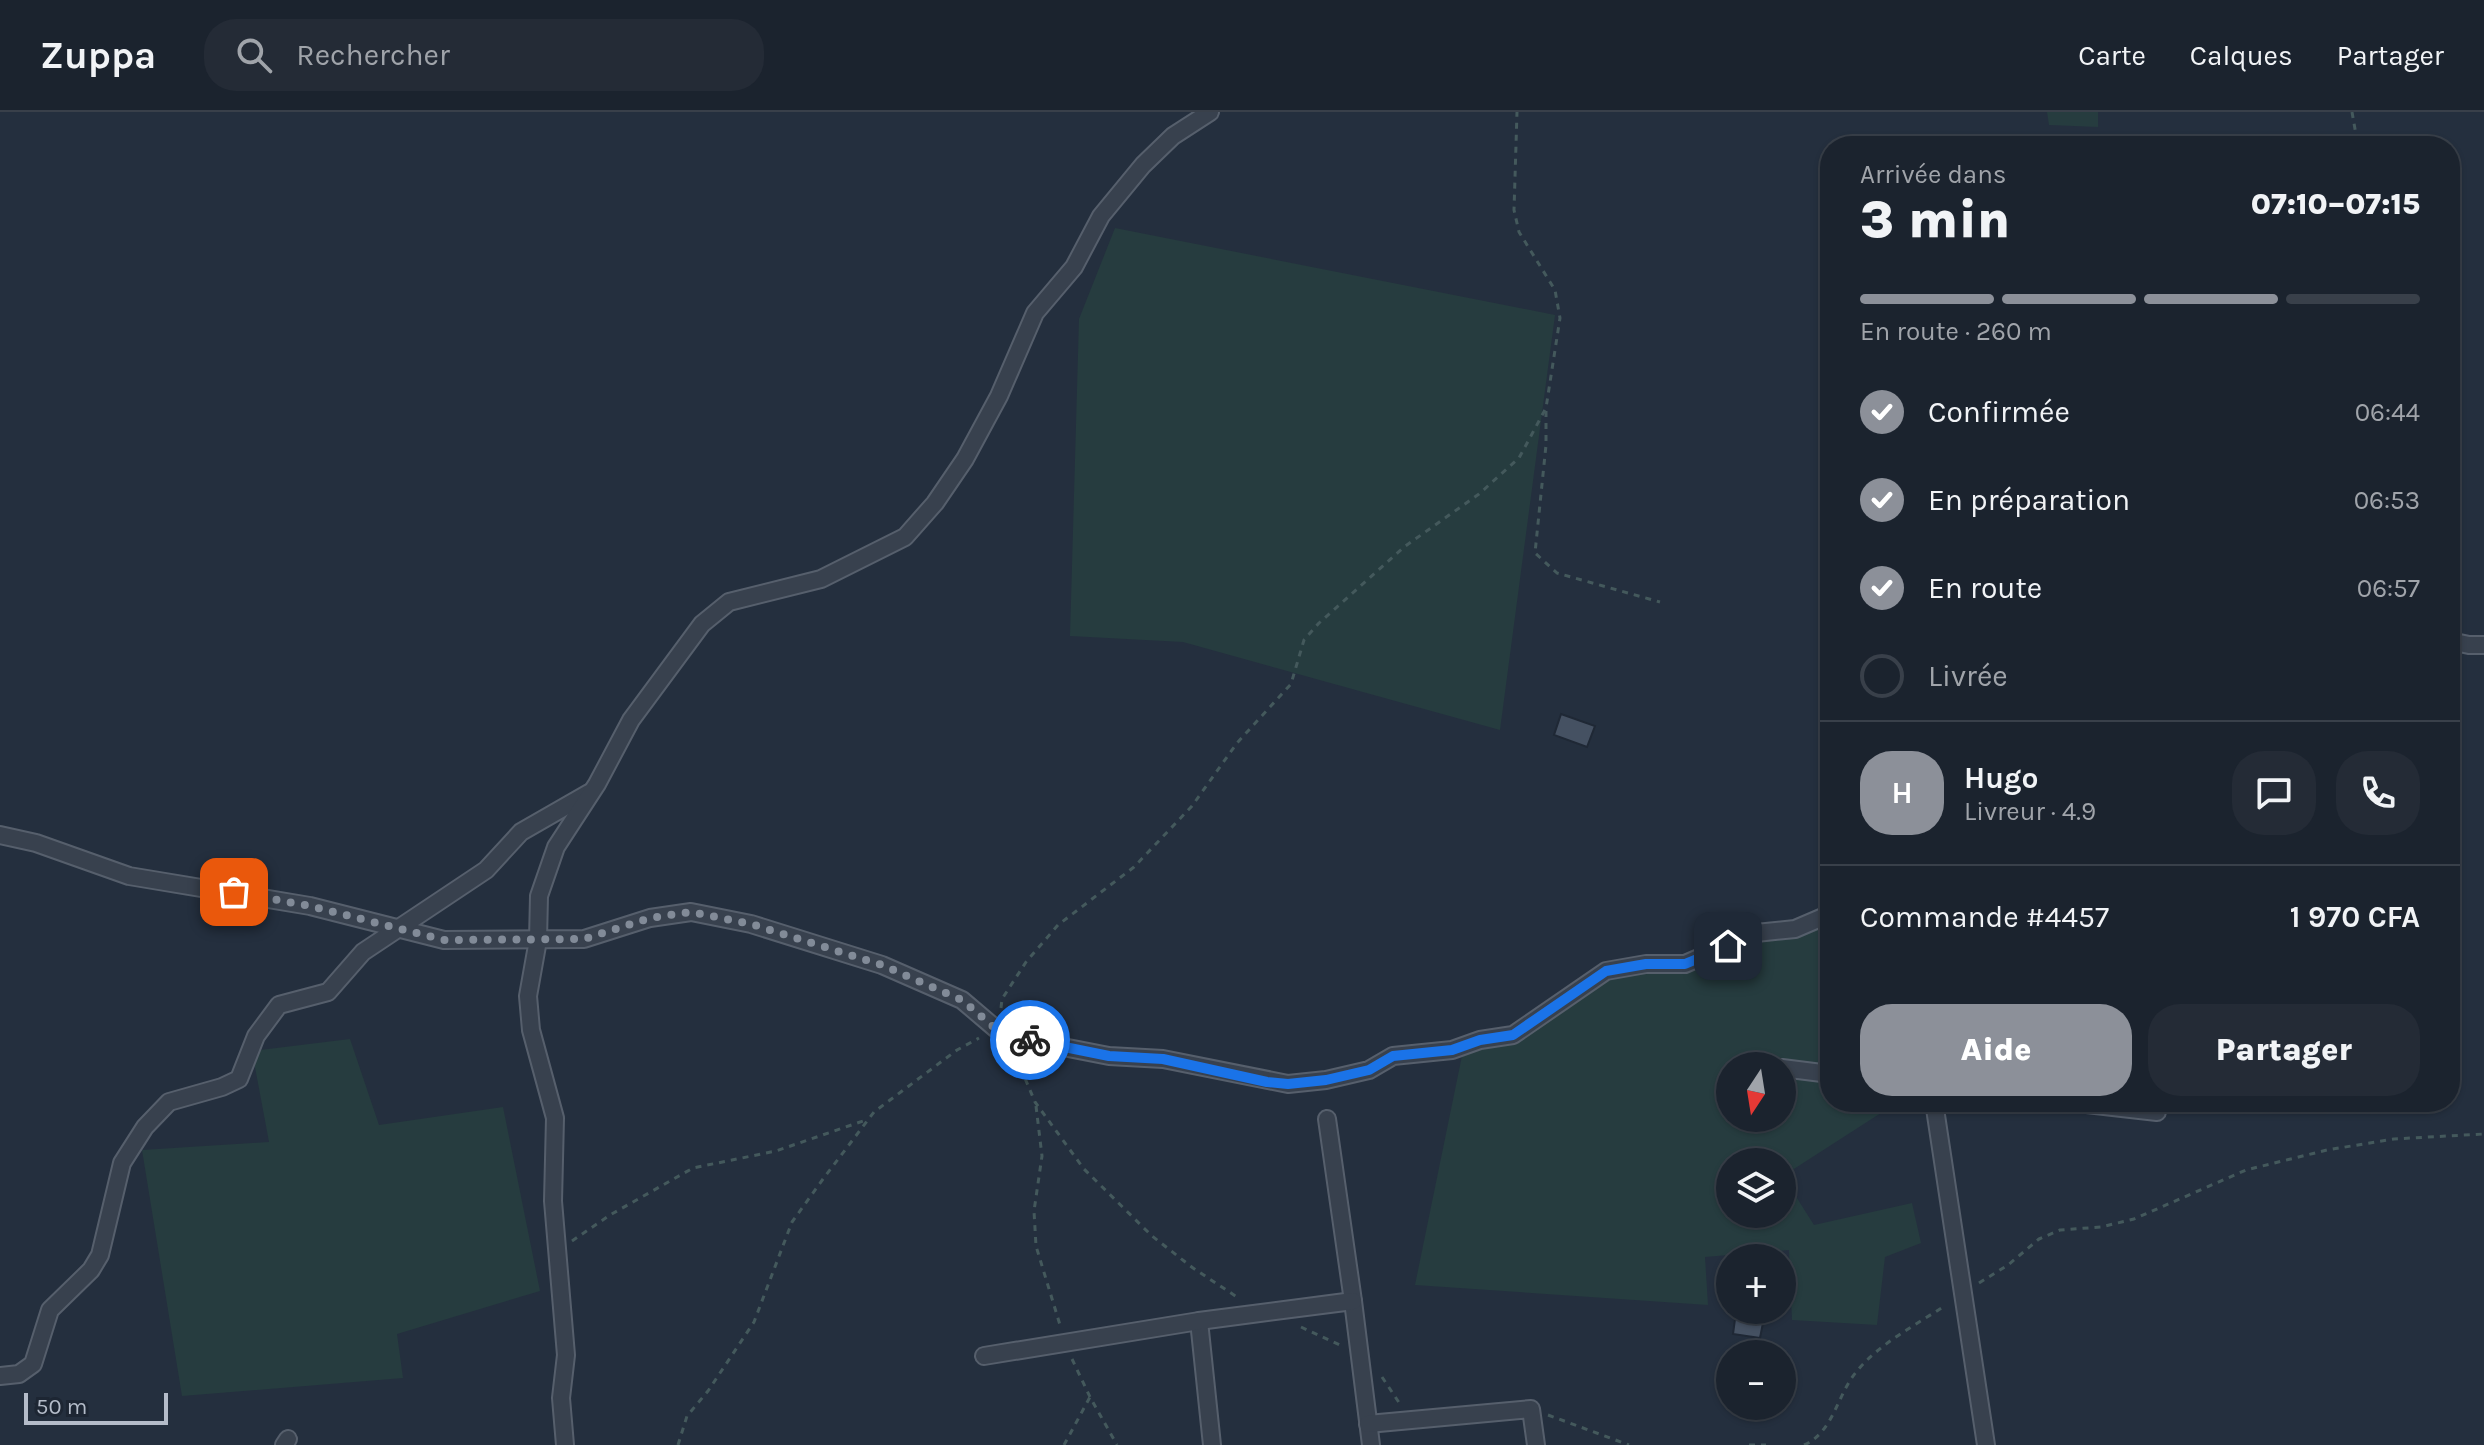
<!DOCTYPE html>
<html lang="fr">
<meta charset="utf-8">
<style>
body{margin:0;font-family:Karla,sans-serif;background:#242b36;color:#f1f3f6;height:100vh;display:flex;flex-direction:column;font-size:30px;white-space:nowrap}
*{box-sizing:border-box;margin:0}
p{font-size:26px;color:#a0a4aa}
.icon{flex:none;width:44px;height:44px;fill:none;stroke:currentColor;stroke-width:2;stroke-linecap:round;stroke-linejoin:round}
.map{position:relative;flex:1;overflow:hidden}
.drawer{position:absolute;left:1820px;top:24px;width:640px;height:976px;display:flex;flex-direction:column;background:#1b232e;border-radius:32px;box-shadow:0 2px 6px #0004,0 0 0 2px #39404a}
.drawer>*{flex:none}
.needle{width:52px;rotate:192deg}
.buttons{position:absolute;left:1716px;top:940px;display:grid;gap:16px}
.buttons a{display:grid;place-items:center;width:80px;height:80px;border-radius:50%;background:#1b232e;box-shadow:0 2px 6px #0004,0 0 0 2px #39404a;font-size:40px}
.scale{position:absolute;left:24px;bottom:20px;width:144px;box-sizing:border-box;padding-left:8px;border:4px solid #b4bcc9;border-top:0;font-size:22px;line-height:28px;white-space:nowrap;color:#b4bcc9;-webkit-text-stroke:6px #1d2633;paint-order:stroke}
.pin{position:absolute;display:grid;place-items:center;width:68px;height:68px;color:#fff;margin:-34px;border-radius:16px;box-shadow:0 4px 12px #0006}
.courier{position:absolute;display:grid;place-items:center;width:80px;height:80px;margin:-40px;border:6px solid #1a73e8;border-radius:50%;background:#fff;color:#222;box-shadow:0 2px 10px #0007}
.overview em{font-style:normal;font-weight:800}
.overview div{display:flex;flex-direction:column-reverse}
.overview{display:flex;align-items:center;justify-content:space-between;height:136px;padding:0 40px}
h1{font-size:52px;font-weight:800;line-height:60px}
.bar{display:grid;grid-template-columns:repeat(4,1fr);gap:12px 8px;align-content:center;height:96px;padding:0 40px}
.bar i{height:10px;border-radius:6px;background:#39404a}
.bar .current{background:#8c9099}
.bar p{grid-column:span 4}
.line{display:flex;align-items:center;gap:20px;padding:0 40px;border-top:2px solid #39404a}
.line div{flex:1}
.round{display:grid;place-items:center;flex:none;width:84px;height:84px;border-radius:32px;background:#242b36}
ol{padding:0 40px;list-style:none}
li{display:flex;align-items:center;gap:24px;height:88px}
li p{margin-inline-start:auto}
li .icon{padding:8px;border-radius:50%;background:#8c9099;color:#fff;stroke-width:4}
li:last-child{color:#a0a4aa}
li i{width:44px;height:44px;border:4px solid #39404a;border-radius:50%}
.cta{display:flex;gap:16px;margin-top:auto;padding:16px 40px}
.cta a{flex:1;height:92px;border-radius:32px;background:#8c9099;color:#fff;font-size:32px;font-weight:800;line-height:92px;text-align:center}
.cta a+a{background:#242b36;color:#f1f3f6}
header{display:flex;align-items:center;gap:48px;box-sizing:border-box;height:112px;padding:0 40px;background:#1b232e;border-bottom:2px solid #39404a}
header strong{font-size:38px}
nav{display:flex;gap:44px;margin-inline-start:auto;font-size:28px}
.search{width:560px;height:72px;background:#242b36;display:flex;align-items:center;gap:20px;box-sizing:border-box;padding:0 28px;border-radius:32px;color:#a0a4aa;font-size:30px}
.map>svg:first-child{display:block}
.green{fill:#263c3f;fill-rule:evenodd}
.building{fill:#455162;stroke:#1f2835;stroke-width:2}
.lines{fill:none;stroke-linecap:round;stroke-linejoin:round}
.minor-casing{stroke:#565f6c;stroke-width:20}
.path{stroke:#44595c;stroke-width:3;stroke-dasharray:6 6;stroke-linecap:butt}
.minor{stroke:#38414e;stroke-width:16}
.done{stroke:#828b98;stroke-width:8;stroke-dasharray:0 14.4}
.route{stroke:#1a73e8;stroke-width:10}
</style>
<header>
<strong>Zuppa</strong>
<div class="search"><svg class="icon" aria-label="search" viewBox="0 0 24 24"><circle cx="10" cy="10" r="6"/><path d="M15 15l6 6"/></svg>Rechercher</div>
<nav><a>Carte</a><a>Calques</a><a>Partager</a></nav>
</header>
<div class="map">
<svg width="2484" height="1333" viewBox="0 0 2484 1333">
<rect width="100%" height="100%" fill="#242f3e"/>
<!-- green -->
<g class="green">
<polygon points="2047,0 2098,0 2098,15 2049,13"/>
<polygon points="1115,116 1555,203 1500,618 1183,530 1070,524 1079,207"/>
<path d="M1830,802V990H1898L1783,1064L1814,1113L1912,1091L1921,1131L1885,1145L1877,1213L1792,1208L1789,1138L1705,1145L1708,1193L1415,1173L1464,934L1513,923L1606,859L1685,852ZM1730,954H1782V1006H1730ZM1730,1050H1782V1102H1730Z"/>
<polygon points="350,927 379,1013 503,995 540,1179 397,1222 403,1266 182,1284 142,1038 269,1030 252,939"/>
</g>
<!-- building -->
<g class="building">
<polygon points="1561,602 1595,614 1587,635 1554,623"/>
<polygon points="1735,1207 1763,1211 1760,1226 1733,1222"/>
</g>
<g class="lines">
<defs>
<g id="minor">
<polyline points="2450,529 2469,533 2484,533"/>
<polyline points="0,723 36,731 129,764 310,794 444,828 584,827 650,806 691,800 751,812 882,853 962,888 995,916 1022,927 1109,944 1163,947 1288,972 1326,968 1369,958 1393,944 1452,938 1480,928 1513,923 1606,859 1646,852 1685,852 1756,821 1795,817 1830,802"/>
<polyline points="1745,952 1761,954"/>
<polyline points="1782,956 1830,962"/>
<polyline points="1934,990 1986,1333"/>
<polyline points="2069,990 2157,1000"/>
<polyline points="1327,1007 1353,1189 1371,1333"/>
<polyline points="1199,1209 1212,1333"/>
<polyline points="984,1244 1199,1209 1353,1189"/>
<polyline points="0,1264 19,1262 33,1252 50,1198 91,1158 100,1143 122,1051 145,1015 169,990 222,975 239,967 256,924 279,893 328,880 363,840 486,758 521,720 589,681"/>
<polyline points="1368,1312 1531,1297 1536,1333"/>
<polyline points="284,1333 288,1327"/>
<polyline points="565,1333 561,1286 566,1243 553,1089 555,1006 531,918 528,884 538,828 539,784 556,735 597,672 631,608 702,512 729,490 821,467 905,425 935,391 965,347 999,284 1035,201 1074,155 1101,104 1143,53 1173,24 1210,0"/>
</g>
</defs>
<!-- minor casing -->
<use href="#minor" class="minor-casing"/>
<!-- path -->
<g class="path">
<polyline points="2352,0 2358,34"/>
<polyline points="1546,299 1546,333 1535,441 1557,461 1660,490"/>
<polyline points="1001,896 1002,887 1026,850 1058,813 1134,755 1192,694 1237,631 1291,572 1304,528 1319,511 1404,435 1479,382 1519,346 1546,296 1560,206 1555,178 1519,120 1514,98 1517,0"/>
<polyline points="1016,945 1035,990 1084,1057 1152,1124 1193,1156 1237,1185"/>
<polyline points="1036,994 1042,1044 1034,1099 1036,1134 1060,1213"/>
<polyline points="572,1129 610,1103 693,1056 776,1039 866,1008"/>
<polyline points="1979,1171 2008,1153 2039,1127 2060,1118 2101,1115 2134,1107 2246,1058 2327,1038 2394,1027 2484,1022"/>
<polyline points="1301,1215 1342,1234"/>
<polyline points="1072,1247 1090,1285 1117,1333"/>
<polyline points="1382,1265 1400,1292"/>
<polyline points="1548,1303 1629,1333"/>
<polyline points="678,1333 687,1304 708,1279 754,1210 792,1110 823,1067 874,1000 957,938 979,926"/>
<polyline points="1064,1333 1090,1285"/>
<polyline points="1749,1333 1766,1333"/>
<path d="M1804,1333C1834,1320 1837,1282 1857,1259C1880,1231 1916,1213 1946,1193"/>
</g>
<!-- minor -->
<use href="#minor" class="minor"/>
</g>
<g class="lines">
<!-- done -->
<polyline class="done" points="234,780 310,794 444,828 584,827 650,806 691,800 751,812 882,853 962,888 995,916 1030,928"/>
<!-- route -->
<polyline class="route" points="1030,928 1109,944 1163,947 1267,970 1288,972 1326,968 1369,958 1393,944 1452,938 1480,928 1513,923 1606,859 1646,852 1685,852 1728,834"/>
</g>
</svg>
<div class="buttons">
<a><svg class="needle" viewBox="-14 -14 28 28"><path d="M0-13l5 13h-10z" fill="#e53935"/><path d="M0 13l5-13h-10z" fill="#a0a4aa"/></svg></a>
<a><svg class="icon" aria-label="layers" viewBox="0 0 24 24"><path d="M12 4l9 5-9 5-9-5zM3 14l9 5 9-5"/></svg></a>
<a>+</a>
<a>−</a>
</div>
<div class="scale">50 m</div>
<div class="pin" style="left:234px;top:780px;background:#ea580c"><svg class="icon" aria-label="bag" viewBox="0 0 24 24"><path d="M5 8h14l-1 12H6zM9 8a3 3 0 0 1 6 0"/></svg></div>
<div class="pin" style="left:1728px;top:834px;background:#1f2937"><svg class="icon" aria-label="home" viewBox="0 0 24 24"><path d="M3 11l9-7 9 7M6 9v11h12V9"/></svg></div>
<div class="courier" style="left:1030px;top:928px"><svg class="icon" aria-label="bike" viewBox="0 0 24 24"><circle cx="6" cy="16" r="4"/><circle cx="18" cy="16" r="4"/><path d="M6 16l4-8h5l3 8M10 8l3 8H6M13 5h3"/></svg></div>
<section class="drawer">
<div class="overview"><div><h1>3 min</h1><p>Arrivée dans</p></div><em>07:10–07:15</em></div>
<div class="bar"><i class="current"></i><i class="current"></i><i class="current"></i><i></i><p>En route · 260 m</p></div>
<ol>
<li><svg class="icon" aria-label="check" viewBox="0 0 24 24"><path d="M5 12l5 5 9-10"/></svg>Confirmée<p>06:44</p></li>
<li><svg class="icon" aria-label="check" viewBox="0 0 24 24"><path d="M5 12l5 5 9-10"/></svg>En préparation<p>06:53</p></li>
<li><svg class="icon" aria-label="check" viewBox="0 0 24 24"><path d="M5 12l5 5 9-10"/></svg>En route<p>06:57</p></li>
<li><i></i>Livrée</li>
</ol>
<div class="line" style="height:144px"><b class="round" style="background:#8c9099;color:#fff">H</b><div><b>Hugo</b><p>Livreur · 4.9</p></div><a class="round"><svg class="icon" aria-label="chat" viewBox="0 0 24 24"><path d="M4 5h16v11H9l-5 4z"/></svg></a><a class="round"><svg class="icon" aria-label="phone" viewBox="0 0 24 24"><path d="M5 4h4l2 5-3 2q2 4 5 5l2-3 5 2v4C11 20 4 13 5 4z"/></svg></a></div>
<div class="line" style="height:104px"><div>Commande #4457</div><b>1 970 CFA</b></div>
<div class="cta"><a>Aide</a><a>Partager</a></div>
</section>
</div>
